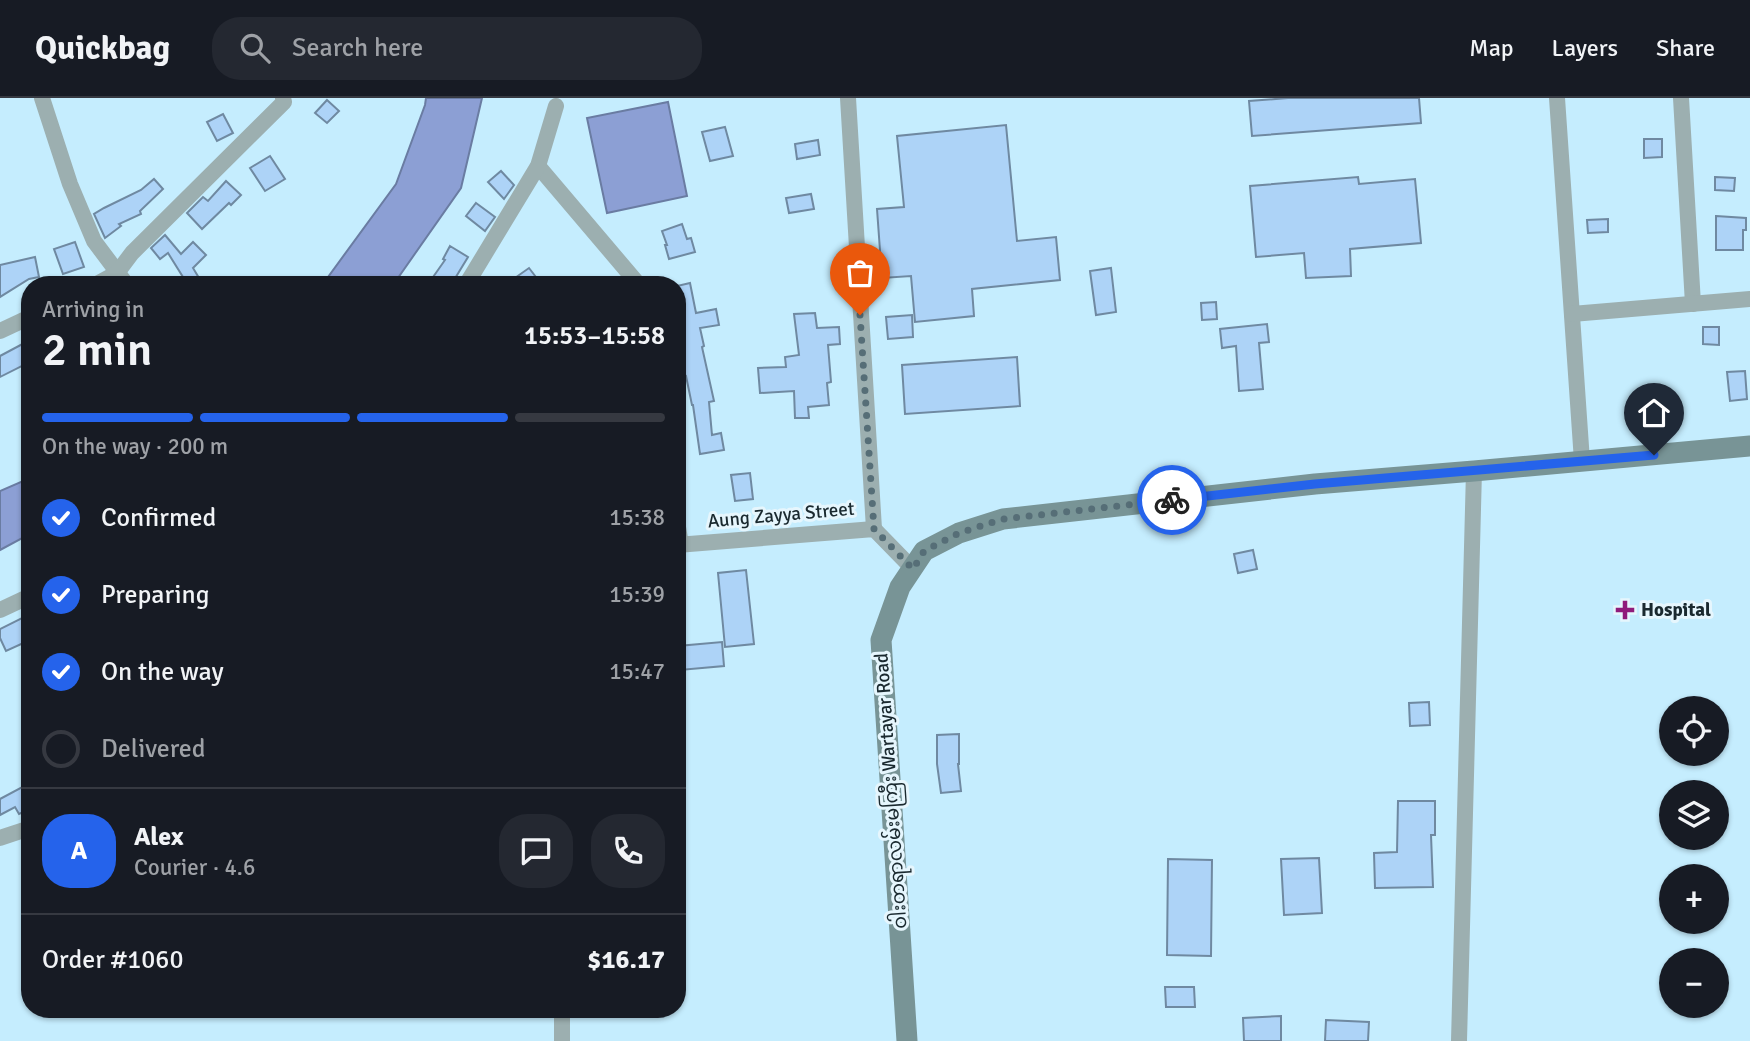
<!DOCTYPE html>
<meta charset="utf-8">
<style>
body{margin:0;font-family:Signika,"Noto Sans Myanmar",sans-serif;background:#242831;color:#f1f3f6;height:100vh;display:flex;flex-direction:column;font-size:26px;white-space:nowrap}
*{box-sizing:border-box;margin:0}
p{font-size:23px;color:#9ea1a6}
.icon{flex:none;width:38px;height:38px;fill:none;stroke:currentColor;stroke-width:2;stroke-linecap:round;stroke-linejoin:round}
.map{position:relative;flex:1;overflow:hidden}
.side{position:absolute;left:21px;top:178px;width:665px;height:742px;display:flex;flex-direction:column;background:#171b24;border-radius:28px;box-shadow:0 2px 5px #0004}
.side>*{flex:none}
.fabs{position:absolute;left:1659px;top:598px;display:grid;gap:14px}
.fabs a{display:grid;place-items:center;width:70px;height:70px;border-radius:50%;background:#171b24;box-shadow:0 2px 5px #0004;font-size:35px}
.pin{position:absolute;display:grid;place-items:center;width:60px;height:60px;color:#fff;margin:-72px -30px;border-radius:50% 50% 50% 0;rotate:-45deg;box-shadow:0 0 7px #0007}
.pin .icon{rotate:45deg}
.courier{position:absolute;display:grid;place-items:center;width:70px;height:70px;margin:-35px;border:5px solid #2563eb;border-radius:50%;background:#fff;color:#222;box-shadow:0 2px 9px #0007}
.head em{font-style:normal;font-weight:600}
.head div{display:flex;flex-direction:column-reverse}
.head{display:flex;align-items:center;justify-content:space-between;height:119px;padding:0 21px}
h1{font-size:46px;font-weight:600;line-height:52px}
.bar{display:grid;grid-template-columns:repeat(4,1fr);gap:10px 7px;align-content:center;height:84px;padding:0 21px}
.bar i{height:9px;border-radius:5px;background:#363941}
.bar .current{background:#2563eb}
.bar p{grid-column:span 4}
.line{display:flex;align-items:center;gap:18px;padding:0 21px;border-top:2px solid #363941}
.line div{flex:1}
.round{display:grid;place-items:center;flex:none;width:74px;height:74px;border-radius:28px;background:#242831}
ol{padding:0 21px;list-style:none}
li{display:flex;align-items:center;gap:21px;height:77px}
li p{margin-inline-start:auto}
li .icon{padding:7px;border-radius:50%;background:#2563eb;color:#fff;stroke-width:4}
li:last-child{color:#9ea1a6}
li i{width:38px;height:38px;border:4px solid #363941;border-radius:50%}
header{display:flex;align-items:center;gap:42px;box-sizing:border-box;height:98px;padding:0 35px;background:#171b24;border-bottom:2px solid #363941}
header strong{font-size:33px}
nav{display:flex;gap:38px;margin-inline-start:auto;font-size:24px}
.search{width:490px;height:63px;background:#242831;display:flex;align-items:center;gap:18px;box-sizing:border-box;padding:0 24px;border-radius:28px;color:#9ea1a6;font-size:26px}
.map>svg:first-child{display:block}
.water{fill:#8c9fd4;stroke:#6a7ca2;stroke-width:2}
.building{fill:#add3f7;stroke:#6f89a1;stroke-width:2}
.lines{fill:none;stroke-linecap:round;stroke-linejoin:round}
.street{stroke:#9cafb0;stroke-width:16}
.secondary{stroke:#789496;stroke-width:21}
.done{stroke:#566e77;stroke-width:7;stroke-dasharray:0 12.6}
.route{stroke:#2563eb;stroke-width:9}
.poi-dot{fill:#8f1b7b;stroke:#e6f6fd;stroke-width:2.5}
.labels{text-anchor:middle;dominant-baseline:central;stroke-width:6;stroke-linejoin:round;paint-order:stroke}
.street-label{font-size:19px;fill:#1a292f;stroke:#e6f6fd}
.poi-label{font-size:19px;font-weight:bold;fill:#1a292f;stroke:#e6f6fd;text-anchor:start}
</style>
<header>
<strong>Quickbag</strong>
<div class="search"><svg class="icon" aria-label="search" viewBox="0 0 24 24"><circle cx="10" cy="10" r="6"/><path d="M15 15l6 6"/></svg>Search here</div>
<nav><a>Map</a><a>Layers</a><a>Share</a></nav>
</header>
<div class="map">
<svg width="1750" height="943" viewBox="0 0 1750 943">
<rect width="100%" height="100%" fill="#c5edfe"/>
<!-- water -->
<g class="water">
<polygon points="426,0 482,0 461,90 393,187 319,187 328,179 396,86 425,7"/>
<polygon points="668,4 687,98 607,115 587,20"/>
<polygon points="30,380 30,436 0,452 0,393"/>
</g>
<!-- building -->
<g class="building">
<polygon points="1288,0 1419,0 1421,25 1252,38 1249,3"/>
<polygon points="327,2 339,13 327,25 315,15"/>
<polygon points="223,16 233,35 217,43 207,24"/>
<polygon points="1006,27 1017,143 1056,139 1060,182 972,191 974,218 915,224 911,178 882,180 877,111 904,109 897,38"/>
<polygon points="725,29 733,58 710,63 702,34"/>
<polygon points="1644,41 1662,41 1662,59 1644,60"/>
<polygon points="818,42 820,57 797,61 795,46"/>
<polygon points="270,58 285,81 265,93 250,70"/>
<polygon points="501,73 514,87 504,101 488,84"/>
<polygon points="1358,79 1359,86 1415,81 1421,145 1350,151 1351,178 1306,180 1304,155 1256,159 1250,88"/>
<polygon points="1715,79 1735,80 1734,93 1715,92"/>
<polygon points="154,81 163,91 140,113 141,116 119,126 121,128 105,140 94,116 104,110 141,92"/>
<polygon points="226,83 241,97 231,107 229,105 202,131 187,115 203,99 208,103"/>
<polygon points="811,96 814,111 789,115 786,100"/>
<polygon points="476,105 495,119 485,133 466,118"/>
<polygon points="1716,118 1746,120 1746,132 1743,132 1743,152 1716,152"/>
<polygon points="1608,121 1608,134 1588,135 1587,122"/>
<polygon points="682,126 687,141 691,140 695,154 669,161 665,147 667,147 662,133"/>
<polygon points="165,137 181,156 193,144 206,157 193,170 199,180 188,187 168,155 160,161 151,150"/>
<polygon points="75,144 84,169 63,176 54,151"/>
<polygon points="450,148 468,159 451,187 438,187 431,182 445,162 443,161"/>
<polygon points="35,159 39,179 29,181 0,199 0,167"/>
<polygon points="529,170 542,187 505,187"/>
<polygon points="1111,170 1116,214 1096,217 1090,173"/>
<polygon points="690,185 696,215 716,211 719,227 700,230 704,248 702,249 714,303 709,304 712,337 721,335 724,352 700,356 693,307 692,307 686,278 683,279 679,261 683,261 677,234 677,188"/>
<polygon points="1216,204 1217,221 1202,222 1201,205"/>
<polygon points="815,215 817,230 839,229 840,246 828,247 831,284 827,285 829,307 808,309 809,320 795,320 794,293 760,295 758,270 786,269 785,259 799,257 794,216"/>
<polygon points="912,217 913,239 888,241 886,219"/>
<polygon points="1267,226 1269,244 1259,245 1263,291 1239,293 1236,248 1222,250 1220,231"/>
<polygon points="1703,229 1719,229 1719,247 1703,246"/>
<polygon points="30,242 30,264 0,279 0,258"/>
<polygon points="1017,259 1020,308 905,316 902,267"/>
<polygon points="1745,273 1747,301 1730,303 1727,274"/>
<polygon points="750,375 753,401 735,403 731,377"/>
<polygon points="1253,452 1257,471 1238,475 1234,456"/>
<polygon points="746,472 754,546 725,549 718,475"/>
<polygon points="30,516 30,542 6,553 0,540 0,531"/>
<polygon points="722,544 724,568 680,572 678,548"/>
<polygon points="1429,604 1430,627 1410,628 1409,605"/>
<polygon points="959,636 959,666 958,666 961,693 941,695 937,666 937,637"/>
<polygon points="26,687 30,695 30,711 19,716 15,709 0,717 0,701"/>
<polygon points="1398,703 1435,703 1435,737 1431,737 1433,789 1375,790 1374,755 1397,754"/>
<polygon points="1319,760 1322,815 1284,817 1281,761"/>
<polygon points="1168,761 1212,762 1211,858 1167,857"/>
<polygon points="1165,889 1194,889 1195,909 1166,909"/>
<polygon points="1281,918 1281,943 1244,943 1243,920"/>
<polygon points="1326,922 1369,924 1368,943 1325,943"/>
</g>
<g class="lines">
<!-- street -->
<g class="street">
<polyline points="42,0 70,86 94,143 127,187"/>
<polyline points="848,0 874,431"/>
<polyline points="1557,0 1582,363"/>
<polyline points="1681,0 1693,206"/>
<polyline points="538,68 639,187"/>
<polyline points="95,187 117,175 132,155 284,4 283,0"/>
<polyline points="466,187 538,68 556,8"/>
<polyline points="1572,216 1750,201"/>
<polyline points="0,233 30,219"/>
<polyline points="677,423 681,447"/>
<polyline points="677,447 874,431 913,471"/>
<polyline points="0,512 30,498"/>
<polyline points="0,740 30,730"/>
<polyline points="562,912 562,943"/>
<polyline points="1459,943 1474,373"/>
</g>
<!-- secondary -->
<polyline class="secondary" points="907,943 881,542 900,489 924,453 959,435 1003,421 1315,386 1474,373 1750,348"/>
</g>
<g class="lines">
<!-- done -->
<polyline class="done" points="860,217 874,431 913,471 924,453 959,435 1003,421 1172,402"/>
<!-- route -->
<polyline class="route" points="1172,402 1315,386 1654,357"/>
</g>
<!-- markers -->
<path class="poi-dot" d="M1621.5 501.5h7v7h7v7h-7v7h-7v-7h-7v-7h7z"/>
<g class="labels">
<!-- street labels -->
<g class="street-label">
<text transform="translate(781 417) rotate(-5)">Aung Zayya Street</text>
<text transform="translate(891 693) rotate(-94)">ဝါးတရာလမ်းမကြီး Wartayar Road</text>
</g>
<!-- poi labels -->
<g class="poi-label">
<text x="1641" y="512">Hospital</text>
</g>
</g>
</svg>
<div class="fabs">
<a><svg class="icon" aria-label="locate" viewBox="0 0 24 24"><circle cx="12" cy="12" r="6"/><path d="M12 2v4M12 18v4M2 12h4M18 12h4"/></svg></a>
<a><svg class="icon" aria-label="layers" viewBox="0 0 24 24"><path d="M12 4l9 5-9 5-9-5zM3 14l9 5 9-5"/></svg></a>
<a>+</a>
<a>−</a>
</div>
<div class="pin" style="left:860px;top:217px;background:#ea580c"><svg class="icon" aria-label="bag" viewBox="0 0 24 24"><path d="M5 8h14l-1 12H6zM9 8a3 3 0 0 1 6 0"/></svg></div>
<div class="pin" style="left:1654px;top:357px;background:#1f2937"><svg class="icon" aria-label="home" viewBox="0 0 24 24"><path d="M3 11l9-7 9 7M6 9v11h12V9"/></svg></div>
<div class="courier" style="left:1172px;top:402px"><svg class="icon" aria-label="bike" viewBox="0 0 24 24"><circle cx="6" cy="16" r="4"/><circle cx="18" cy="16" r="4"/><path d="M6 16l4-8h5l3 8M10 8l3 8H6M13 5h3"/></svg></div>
<section class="side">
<div class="head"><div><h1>2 min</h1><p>Arriving in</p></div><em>15:53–15:58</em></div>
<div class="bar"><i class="current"></i><i class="current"></i><i class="current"></i><i></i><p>On the way · 200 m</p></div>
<ol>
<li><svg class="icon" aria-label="check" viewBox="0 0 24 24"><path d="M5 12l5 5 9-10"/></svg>Confirmed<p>15:38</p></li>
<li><svg class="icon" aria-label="check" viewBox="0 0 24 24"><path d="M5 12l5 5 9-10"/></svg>Preparing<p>15:39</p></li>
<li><svg class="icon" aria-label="check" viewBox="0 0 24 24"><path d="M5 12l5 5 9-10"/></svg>On the way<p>15:47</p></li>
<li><i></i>Delivered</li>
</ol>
<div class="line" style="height:126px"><b class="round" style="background:#2563eb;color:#fff">A</b><div><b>Alex</b><p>Courier · 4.6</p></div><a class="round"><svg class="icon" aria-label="chat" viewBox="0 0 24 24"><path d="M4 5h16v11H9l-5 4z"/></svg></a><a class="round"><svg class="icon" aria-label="phone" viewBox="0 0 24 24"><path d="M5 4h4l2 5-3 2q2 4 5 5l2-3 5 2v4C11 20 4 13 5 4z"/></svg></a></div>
<div class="line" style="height:91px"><div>Order #1060</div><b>$16.17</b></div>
</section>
</div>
